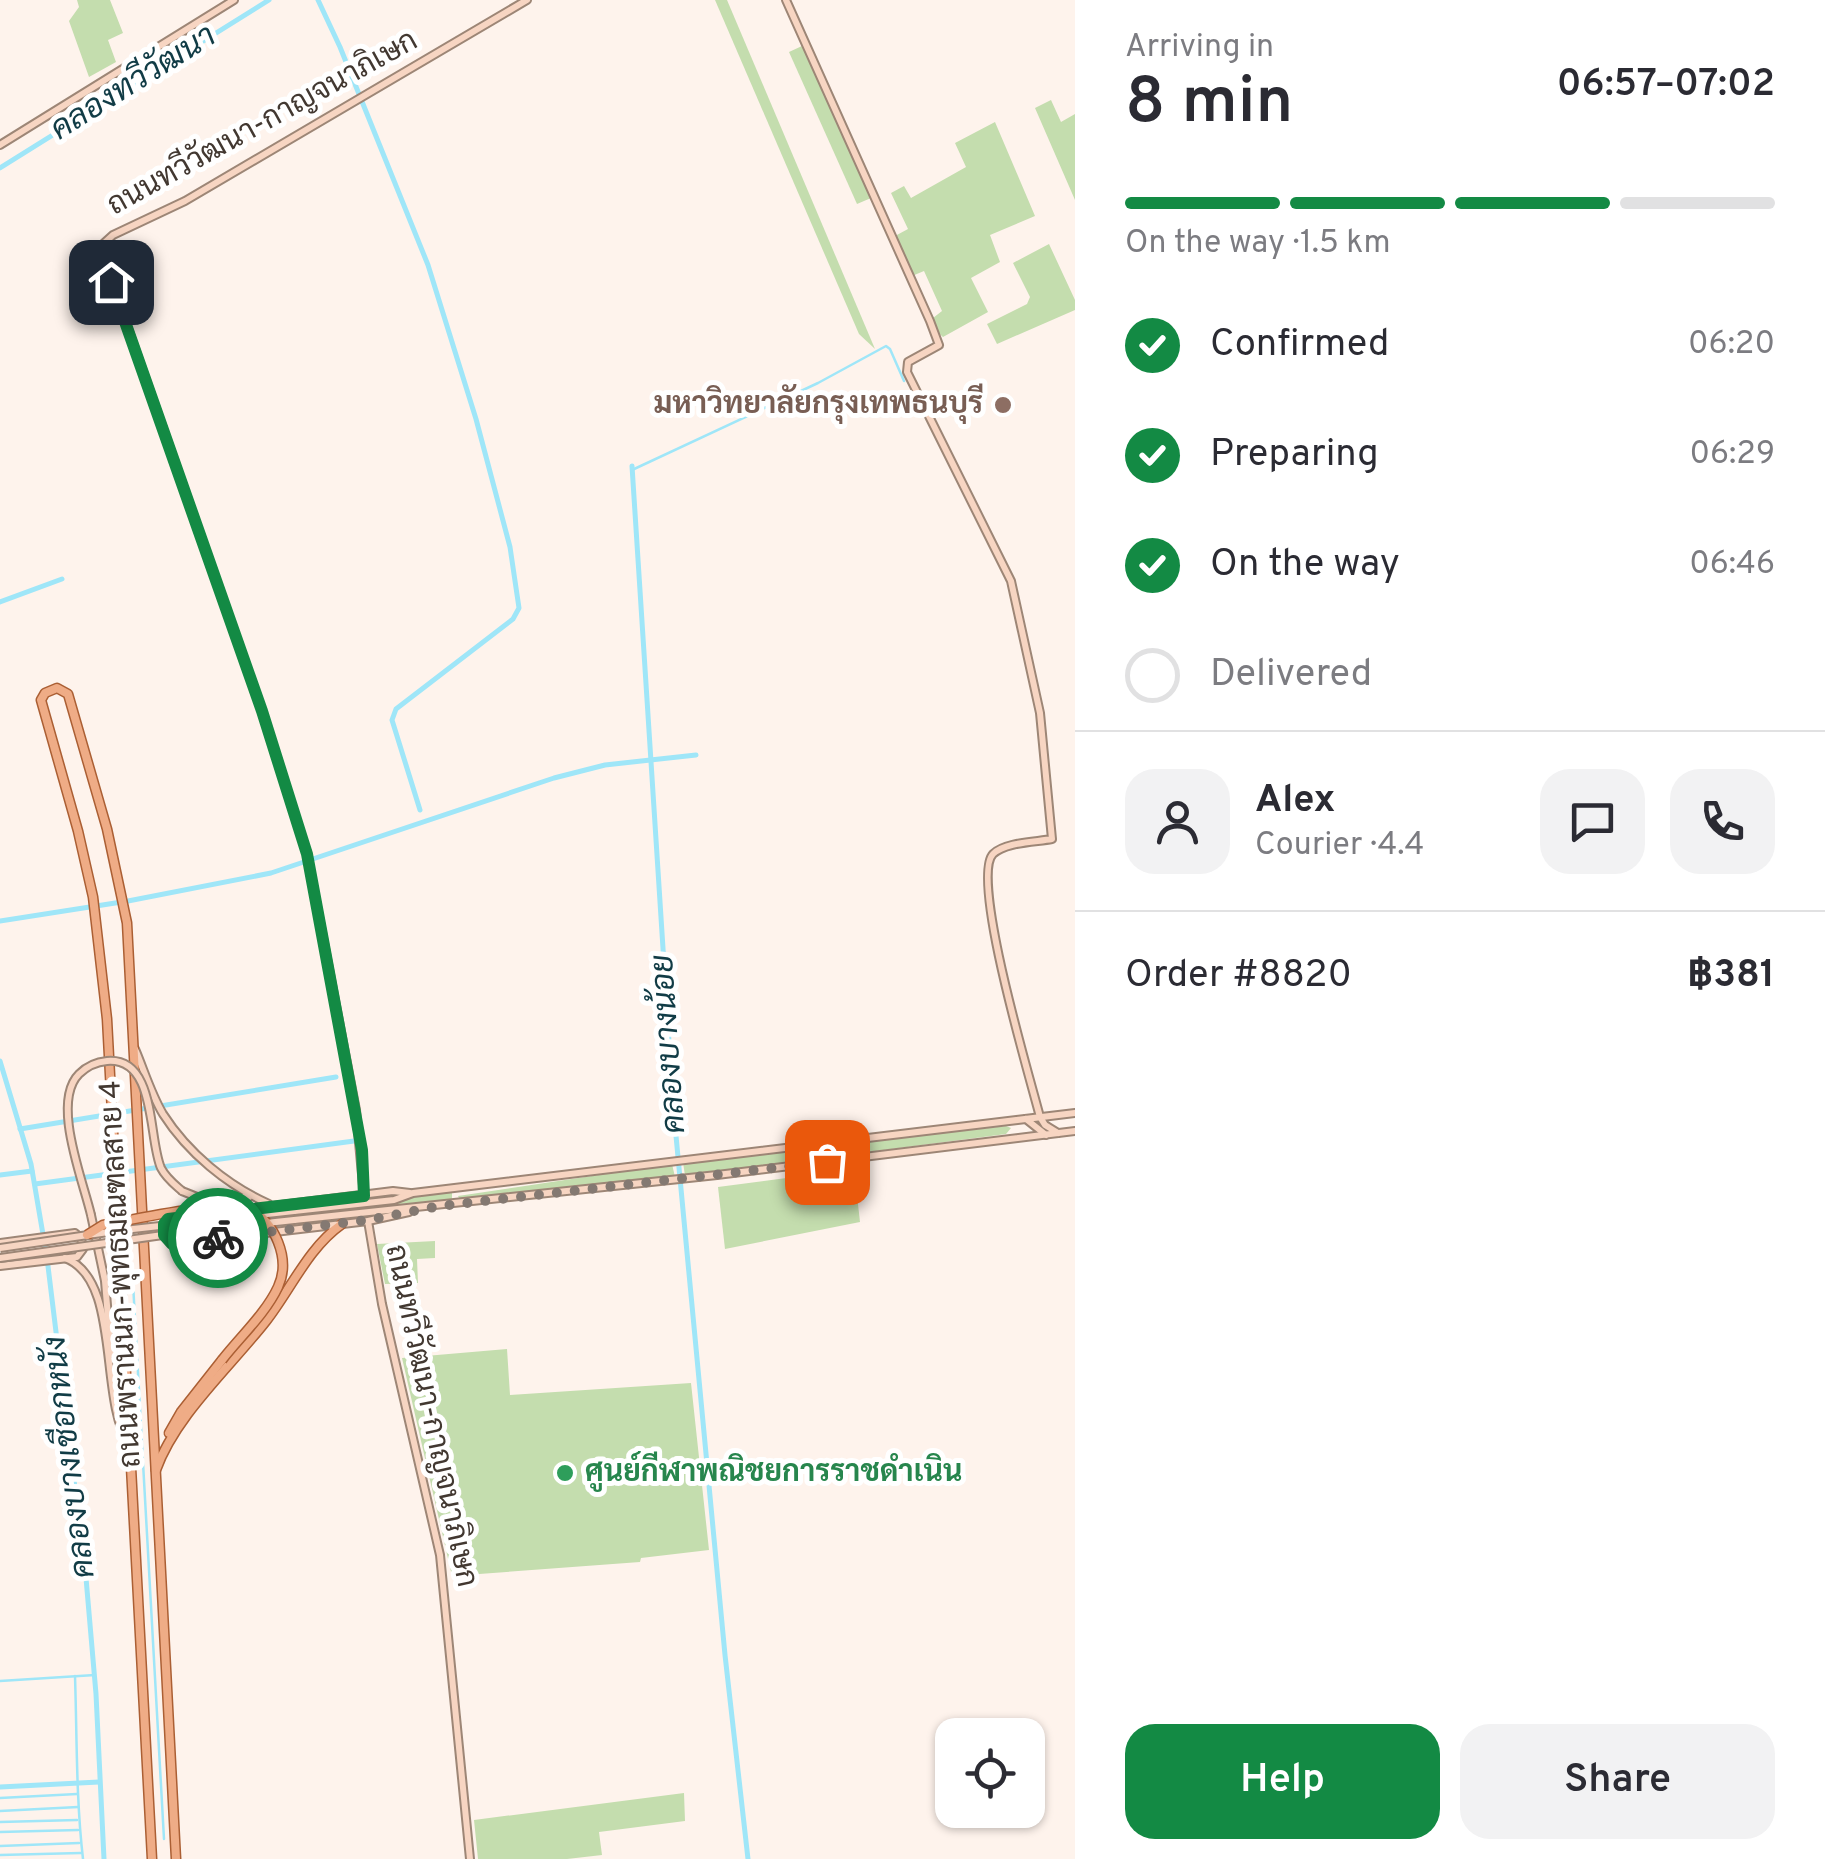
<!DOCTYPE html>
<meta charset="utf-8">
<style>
body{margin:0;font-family:Overpass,Sarabun,sans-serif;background:#f2f2f3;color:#2b2b33;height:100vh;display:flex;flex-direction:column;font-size:38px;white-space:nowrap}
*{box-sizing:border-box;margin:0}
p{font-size:32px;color:#7c7c81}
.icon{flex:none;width:55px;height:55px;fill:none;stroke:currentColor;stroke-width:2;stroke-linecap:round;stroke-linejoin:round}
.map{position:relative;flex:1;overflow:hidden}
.details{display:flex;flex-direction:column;background:#fff;width:750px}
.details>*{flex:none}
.buttons{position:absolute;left:935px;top:1718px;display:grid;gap:20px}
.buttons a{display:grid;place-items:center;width:110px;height:110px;border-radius:20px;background:#fff;box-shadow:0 2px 8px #0004;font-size:50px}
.pin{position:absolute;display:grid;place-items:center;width:85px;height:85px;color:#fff;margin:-42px;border-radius:20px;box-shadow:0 5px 15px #0006}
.courier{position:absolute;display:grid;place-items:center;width:100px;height:100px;margin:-50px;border:8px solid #138a44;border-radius:50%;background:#fff;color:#222;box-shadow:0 2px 12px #0007}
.head em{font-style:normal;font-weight:600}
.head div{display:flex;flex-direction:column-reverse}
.head{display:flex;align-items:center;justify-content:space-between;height:170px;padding:0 50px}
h1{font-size:65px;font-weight:600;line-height:75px}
.bar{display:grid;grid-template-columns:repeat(4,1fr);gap:15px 10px;align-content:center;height:120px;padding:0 50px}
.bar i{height:12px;border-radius:8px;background:#e1e1e2}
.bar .current{background:#138a44}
.bar p{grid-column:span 4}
.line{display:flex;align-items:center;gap:25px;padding:0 50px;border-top:2px solid #e1e1e2}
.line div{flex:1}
.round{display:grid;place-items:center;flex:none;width:105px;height:105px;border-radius:30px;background:#f2f2f3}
ol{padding:0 50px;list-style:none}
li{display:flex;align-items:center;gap:30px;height:110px}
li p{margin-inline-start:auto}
li .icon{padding:10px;border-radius:50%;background:#138a44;color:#fff;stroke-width:4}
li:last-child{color:#7c7c81}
li i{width:55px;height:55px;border:5px solid #e1e1e2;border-radius:50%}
.action{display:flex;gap:20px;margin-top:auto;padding:20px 50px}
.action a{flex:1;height:115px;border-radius:30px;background:#138a44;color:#fff;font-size:40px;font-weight:600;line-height:115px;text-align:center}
.action a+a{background:#f2f2f3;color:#2b2b33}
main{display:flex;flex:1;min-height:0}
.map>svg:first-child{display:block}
.green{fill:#c4ddae}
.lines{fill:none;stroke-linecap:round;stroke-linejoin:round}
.stream{stroke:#9fe6f8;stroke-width:2.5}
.canal{stroke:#9fe6f8;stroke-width:5}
.secondary-casing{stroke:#9d8676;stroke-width:10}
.primary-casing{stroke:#ab5f34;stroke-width:11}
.secondary{stroke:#f7d5c2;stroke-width:6}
.primary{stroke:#efac86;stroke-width:8}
.secondary-bridge-casing{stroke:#9d8676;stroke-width:10;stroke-linecap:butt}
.primary-bridge-casing{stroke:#ab5f34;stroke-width:11;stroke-linecap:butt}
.secondary-bridge{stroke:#f7d5c2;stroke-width:6}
.primary-bridge{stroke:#efac86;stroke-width:8}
.done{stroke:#847972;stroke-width:10;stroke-dasharray:0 18}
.route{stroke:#138a44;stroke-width:12}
.education-dot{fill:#8d6e63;stroke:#fff;stroke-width:4}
.leisure-dot{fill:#2e9e5b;stroke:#fff;stroke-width:4}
.labels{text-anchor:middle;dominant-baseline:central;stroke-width:10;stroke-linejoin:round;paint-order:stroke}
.street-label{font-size:30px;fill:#423831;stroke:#fff}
.education-label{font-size:30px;font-weight:bold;fill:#785e54;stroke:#fff;text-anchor:end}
.leisure-label{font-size:30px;font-weight:bold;fill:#27864d;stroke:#fff;text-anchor:start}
.water-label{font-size:32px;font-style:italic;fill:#113c46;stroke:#fff}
</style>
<main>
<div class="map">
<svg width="1075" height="1859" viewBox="0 0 1075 1859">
<rect width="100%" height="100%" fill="#fef3ec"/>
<!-- green -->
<g class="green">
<polygon points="77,0 110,0 123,33 108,40 116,62 89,77 69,21 79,7"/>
<polygon points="715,0 727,0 875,349 859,334"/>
<polygon points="802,46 871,198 857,204 789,52"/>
<polygon points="1051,100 1061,122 1075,114 1075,200 1035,108"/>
<polygon points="995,122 1035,216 990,235 1000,262 971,278 988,312 943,337 935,330 933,318 942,311 924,271 912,276 895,236 908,229 891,193 904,186 911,198 966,167 955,143"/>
<polygon points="1049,244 1075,300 1075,310 997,344 987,324 1027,304 1030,297 1013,263"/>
<polygon points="1006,1126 1011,1128 1006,1134 685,1176 683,1162"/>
<polygon points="672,1164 675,1177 460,1200 458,1196"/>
<polygon points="854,1169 860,1222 725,1249 718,1187"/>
<polygon points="452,1192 452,1199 390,1205 410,1197"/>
<polygon points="435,1241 435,1258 417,1259 418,1283 385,1284 377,1244"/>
<polygon points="507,1349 510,1395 691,1383 709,1550 641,1558 640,1562 452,1576 402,1358"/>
<polygon points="684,1793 685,1821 599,1832 602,1855 567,1859 478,1859 474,1820"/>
</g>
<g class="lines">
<!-- stream -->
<g class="stream">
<polyline points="632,470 818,383 886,346 890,349 904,381"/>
<polyline points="133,1283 164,1839"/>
<path d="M75,1676C77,1737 76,1799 83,1859"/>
<polyline points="0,1681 95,1675"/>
<polyline points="0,1798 77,1794"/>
<polyline points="0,1811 78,1807"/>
<polyline points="0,1822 77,1820"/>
<polyline points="0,1832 78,1830"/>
<polyline points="0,1846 79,1843"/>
<polyline points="0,1855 81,1853"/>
</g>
<!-- canal -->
<g class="canal">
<polyline points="318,0 340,47 428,265 476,419 510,547 519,608 513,619 396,709 392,720 420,810"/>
<polyline points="0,168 269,0"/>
<polyline points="632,466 673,1104 725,1655 748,1859"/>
<polyline points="0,602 62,579"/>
<polyline points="0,921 128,901 271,873 554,778 605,765 696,755"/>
<polyline points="0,1061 31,1164 47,1258 86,1578 96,1694 104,1859"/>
<polyline points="20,1129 336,1077"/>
<polyline points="0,1175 32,1171"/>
<polyline points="35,1184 354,1141"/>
<polyline points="0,1787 99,1782"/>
</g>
<defs>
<g id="secondary">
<path d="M786,0L930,321L939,345L908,362L907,372L1011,581L1040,713L1052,839C1036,842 1005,842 993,854C970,878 1030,1078 1040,1117L1045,1125L1058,1133"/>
<polyline points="0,145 234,0"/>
<path d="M135,1049C144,1070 151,1094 163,1114C188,1153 227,1185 269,1204"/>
<polyline points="1026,1119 1046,1135"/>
<polyline points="182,1191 197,1197 249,1197"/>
<polyline points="364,1196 356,1110 307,854 262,711 113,286 102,245 113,235 185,201 527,0"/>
<polyline points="294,1211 394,1200 413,1193 1075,1113"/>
<path d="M409,1212L368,1221L172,1244C163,1237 161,1227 168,1219L393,1191L410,1193"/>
<polyline points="91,1215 105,1281 111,1354"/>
<polyline points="294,1220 717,1175 1075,1131"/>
<polyline points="368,1221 382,1304 440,1555 470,1859"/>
<polyline points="0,1243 75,1233 81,1238 83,1249 77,1257 0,1266"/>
<path d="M65,1258C122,1280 98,1397 129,1445"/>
</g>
<g id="primary">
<polyline points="169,1433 181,1412 222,1360"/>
<path d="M156,1470C175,1416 230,1367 266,1321C291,1289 308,1248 342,1224"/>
<polyline points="152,1859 107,1019 93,897 78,831 41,700 45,693 57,688 68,694 107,829 127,923 176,1859"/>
</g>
</defs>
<!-- secondary casing -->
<use href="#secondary" class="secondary-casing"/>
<!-- primary casing -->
<use href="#primary" class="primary-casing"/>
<!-- secondary -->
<use href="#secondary" class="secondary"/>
<!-- primary -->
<use href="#primary" class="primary"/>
<defs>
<g id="secondary-bridge">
<path d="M91,1215C83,1180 51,1102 79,1074C87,1066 96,1062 107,1061C157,1057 148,1139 161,1168C166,1178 174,1184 182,1191"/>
<polyline points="0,1248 115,1231 294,1211"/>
<polyline points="0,1258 184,1232 294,1220"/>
</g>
<path id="primary-bridge" d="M87,1235L103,1225C131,1220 226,1199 248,1208C262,1214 273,1229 278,1242C284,1257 285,1272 278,1287C266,1313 240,1337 222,1360"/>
</defs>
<!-- secondary-bridge casing -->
<use href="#secondary-bridge" class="secondary-bridge-casing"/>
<!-- primary-bridge casing -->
<use href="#primary-bridge" class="primary-bridge-casing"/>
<!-- secondary-bridge -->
<use href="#secondary-bridge" class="secondary-bridge"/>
<!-- primary-bridge -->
<use href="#primary-bridge" class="primary-bridge"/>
</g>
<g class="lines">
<!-- done -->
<polyline class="done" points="218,1238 368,1220 440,1206 827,1162"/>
<!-- route -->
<polyline class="route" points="111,282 262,711 307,854 362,1150 364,1196 168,1219 164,1224 164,1235 172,1244 218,1238"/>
</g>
<!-- markers -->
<circle class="education-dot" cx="1003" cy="405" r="10"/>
<circle class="leisure-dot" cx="565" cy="1473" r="10"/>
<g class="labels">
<!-- street labels -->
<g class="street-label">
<text transform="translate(263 124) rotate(-29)">ถนนทวีวัฒนา-กาญจนาภิเษก</text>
<text transform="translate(122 1274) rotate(-93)">ถนนพรานนก-พุทธมณฑลสาย 4</text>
<text transform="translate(430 1416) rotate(78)">ถนนทวีวัฒนา-กาญจนาภิเษก</text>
</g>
<!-- education labels -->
<g class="education-label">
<text x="983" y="405">มหาวิทยาลัยกรุงเทพธนบุรี</text>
</g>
<!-- leisure labels -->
<g class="leisure-label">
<text x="585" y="1473">ศูนย์กีฬาพณิชยการราชดำเนิน</text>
</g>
<!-- water labels -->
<g class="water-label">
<text transform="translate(134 84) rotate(-32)">คลองทวีวัฒนา</text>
<text transform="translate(670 1044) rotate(-94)">คลองบางน้อย</text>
<text transform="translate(71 1457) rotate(-97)">คลองบางเชือกหนัง</text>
</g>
</g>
</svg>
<div class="buttons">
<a><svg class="icon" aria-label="locate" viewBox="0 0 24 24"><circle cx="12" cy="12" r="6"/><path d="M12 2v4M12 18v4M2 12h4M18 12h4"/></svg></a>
</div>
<div class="pin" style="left:827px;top:1162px;background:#ea580c"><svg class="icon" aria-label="bag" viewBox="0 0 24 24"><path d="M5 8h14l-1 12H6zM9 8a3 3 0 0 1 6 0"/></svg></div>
<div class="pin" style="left:111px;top:282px;background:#1f2937"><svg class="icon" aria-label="home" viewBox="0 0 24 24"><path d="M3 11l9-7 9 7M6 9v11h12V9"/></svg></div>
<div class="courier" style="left:218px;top:1238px"><svg class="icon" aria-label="bike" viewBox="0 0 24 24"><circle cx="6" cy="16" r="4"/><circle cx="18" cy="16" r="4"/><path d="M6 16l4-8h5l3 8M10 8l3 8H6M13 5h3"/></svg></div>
</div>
<section class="details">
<div class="head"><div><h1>8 min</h1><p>Arriving in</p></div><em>06:57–07:02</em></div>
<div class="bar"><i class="current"></i><i class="current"></i><i class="current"></i><i></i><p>On the way · 1.5 km</p></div>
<ol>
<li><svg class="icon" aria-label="check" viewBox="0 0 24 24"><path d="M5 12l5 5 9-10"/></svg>Confirmed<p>06:20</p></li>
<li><svg class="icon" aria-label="check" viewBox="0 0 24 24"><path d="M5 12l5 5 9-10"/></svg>Preparing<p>06:29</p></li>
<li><svg class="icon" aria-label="check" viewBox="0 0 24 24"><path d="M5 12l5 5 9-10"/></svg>On the way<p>06:46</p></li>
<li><i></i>Delivered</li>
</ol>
<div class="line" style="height:180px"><a class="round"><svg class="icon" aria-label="person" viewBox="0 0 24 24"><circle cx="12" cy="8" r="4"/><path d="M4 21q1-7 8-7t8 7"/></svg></a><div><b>Alex</b><p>Courier · 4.4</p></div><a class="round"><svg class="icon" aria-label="chat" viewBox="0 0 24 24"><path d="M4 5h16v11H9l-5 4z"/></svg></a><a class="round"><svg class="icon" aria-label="phone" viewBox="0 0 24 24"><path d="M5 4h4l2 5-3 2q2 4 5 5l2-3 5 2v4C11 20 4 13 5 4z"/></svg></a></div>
<div class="line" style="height:130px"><div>Order #8820</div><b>฿381</b></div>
<div class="action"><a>Help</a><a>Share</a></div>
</section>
</main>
